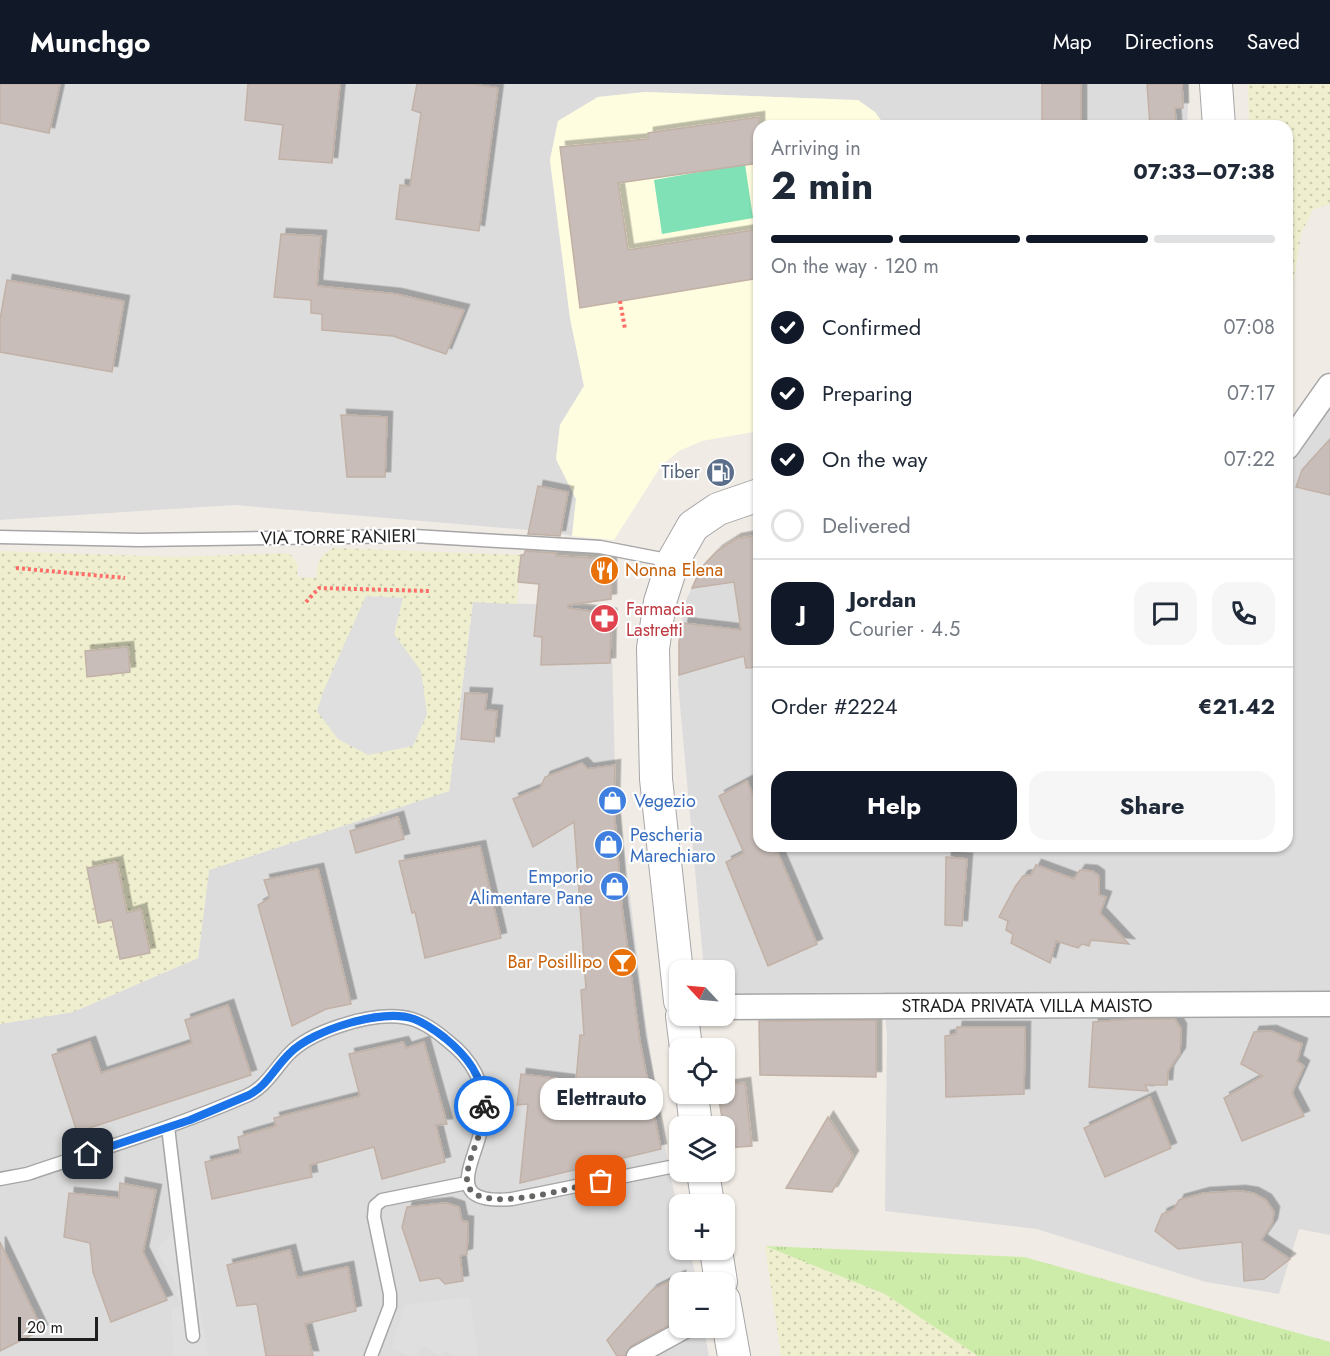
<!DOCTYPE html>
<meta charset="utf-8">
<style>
body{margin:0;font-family:Jost,sans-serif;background:#f6f6f7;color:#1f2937;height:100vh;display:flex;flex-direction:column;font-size:22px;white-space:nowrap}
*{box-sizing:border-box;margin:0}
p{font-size:20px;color:#747a83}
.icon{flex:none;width:33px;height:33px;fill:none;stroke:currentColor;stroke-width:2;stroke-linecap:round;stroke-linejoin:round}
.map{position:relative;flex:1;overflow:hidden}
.side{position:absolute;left:753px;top:36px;width:540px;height:732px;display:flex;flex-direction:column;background:#fff;border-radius:18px;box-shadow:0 2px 4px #0004}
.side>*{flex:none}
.needle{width:39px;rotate:296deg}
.buttons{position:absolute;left:669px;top:876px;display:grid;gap:12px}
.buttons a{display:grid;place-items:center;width:66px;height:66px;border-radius:12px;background:#fff;box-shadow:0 2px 4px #0004;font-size:30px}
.scale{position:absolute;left:18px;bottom:15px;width:80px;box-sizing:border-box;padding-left:6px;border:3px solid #1f1f1f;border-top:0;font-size:16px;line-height:21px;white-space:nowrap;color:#1f1f1f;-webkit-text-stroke:4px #fff;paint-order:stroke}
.pin{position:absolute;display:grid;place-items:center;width:51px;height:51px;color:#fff;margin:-26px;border-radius:12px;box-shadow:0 3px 9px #0006}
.courier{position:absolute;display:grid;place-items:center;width:60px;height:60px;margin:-30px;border:4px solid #1a73e8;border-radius:50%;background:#fff;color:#222;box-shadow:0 2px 8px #0007}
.bubble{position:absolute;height:42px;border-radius:18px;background:#fff;box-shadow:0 2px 4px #0004;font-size:20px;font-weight:700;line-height:42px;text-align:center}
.head em{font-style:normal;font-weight:700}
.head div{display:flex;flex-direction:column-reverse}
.head{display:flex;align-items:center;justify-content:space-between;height:102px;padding:0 18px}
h1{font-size:39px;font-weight:700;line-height:45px}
.bar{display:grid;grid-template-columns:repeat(4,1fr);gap:9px 6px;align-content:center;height:72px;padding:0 18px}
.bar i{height:8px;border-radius:4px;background:#e0e1e3}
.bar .selected{background:#111827}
.bar p{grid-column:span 4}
.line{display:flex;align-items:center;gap:15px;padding:0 18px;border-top:2px solid #e0e1e3}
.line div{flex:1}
.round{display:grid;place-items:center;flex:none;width:63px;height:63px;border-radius:18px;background:#f6f6f7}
ol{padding:0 18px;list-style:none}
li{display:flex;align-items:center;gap:18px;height:66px}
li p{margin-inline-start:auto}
li .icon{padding:6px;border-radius:50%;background:#111827;color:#fff;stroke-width:4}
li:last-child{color:#747a83}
li i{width:33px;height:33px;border:3px solid #e0e1e3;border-radius:50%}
.cta{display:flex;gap:12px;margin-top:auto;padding:12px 18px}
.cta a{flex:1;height:69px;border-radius:18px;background:#111827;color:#fff;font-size:24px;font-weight:700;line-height:69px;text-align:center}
.cta a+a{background:#f6f6f7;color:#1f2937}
header{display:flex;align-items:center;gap:36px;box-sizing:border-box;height:84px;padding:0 30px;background:#111827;color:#fff}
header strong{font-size:28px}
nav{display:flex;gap:33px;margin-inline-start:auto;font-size:21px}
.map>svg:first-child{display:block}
.residential{fill:#dddcdc}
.education{fill:#fffddf}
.farmland{fill:url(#farmland-dots)}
.grass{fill:url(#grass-tufts)}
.pitch{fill:#80e1b6}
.parking{fill:#dfdfdf}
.building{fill:#c8bdb8;stroke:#c2b1a6;stroke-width:1.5;filter:url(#shadow)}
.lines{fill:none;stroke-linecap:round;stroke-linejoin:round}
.service-casing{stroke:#a6a6a6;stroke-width:15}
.pedestrian-casing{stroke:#a6a6a6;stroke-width:21}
.minor-casing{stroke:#a6a6a6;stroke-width:27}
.tertiary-casing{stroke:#a6a6a6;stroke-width:34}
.path{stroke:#fe6d67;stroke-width:4;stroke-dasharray:3 3;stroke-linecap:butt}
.service{stroke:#fff;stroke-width:12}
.pedestrian{stroke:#fff;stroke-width:18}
.minor{stroke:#fff;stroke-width:24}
.tertiary{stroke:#fff;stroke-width:32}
.done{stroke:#686664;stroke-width:6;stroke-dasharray:0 10.8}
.route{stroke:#1a73e8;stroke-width:8}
.labels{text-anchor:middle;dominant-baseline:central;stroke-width:4.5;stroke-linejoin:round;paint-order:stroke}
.service-label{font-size:18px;fill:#4e5e75;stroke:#fff;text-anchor:end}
.street-label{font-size:18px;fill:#1f1f1f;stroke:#fff}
.food-label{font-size:18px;fill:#c56008;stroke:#fff;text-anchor:start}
.health-label{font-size:18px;fill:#be3a42;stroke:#fff;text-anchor:start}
.shop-label{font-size:18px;fill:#366cbe;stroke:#fff;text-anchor:start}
</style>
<header>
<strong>Munchgo</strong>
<nav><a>Map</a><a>Directions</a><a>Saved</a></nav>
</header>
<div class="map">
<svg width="1330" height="1272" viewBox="0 0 1330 1272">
<defs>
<pattern id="farmland-dots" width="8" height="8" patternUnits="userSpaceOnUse" patternTransform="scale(1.5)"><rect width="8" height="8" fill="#efefcf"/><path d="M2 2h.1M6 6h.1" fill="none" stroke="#ccccb1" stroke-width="1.8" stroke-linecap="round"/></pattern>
<pattern id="grass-tufts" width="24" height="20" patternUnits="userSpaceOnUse" patternTransform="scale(1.5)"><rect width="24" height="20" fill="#ceeca9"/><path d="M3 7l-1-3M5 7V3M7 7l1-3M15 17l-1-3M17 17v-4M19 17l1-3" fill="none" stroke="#b0ca91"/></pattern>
<filter id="shadow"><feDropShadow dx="5.5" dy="-5.5" stdDeviation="0" flood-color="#0004"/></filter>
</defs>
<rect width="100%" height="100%" fill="#f0ebe5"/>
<!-- residential -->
<g class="residential">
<polygon points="0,0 1189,0 1187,42 885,42 875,28 830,15 645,8 598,13 558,37 550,76 570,234 584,302 560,341 556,375 576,415 572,452 552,448 234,421 0,436"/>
<polygon points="1330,316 1330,1151 1299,1145 1279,1210 1206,1198 1037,1145 885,1127 887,952 883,908 725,910 724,886 704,886 678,599 683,523 701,484 759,452 759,762 1287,762 1287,366"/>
<polygon points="473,518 611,523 615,689 644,927 668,1083 679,1127 680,1166 690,1166 697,1198 680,1198 680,1244 704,1244 709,1272 0,1272 0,940 73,928 198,874 209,786 449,707"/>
</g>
<!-- education -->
<polygon class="education" points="645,8 858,16 875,28 885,42 759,42 759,347 702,357 679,367 661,382 614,456 572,452 576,415 556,375 560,341 584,302 570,234 550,76 558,37 598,13"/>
<!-- farmland -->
<g class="farmland">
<polygon points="1248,0 1330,0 1330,120 1313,125 1301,150 1288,236 1287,42 1249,42"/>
<polygon points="333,464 521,471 517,520 473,518 449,707 209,786 198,874 73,928 0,940 0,467 178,473 284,469 291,471 298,481 297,493 316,494 318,479 323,471"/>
<polygon points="765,1162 885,1210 978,1272 781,1272"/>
</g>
<!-- grass -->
<polygon class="grass" points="765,1162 1024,1173 1330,1258 1330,1272 978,1272 885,1210"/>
<!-- pitch -->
<polygon class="pitch" points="745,80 753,134 662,150 654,96"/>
<!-- parking -->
<g class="parking">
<polygon points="366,512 403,514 394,550 421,587 427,630 413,662 368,671 338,655 317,627 323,608"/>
<polygon points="188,1144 208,1272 173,1272 172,1226 181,1221 174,1209 178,1204 156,1165 172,1148"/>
<polygon points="470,1213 478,1272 454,1272 445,1267 441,1272 423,1262 416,1272 409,1272 391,1264 405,1221"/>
</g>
<!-- building -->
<g class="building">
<polygon points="0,0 60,0 49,49 0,39"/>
<polygon points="248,0 340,0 332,79 279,75 283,41 245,36"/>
<polygon points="417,0 471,0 498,4 479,147 396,135 400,101 410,102 421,29 412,26"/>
<rect x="1042" y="0" width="39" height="42"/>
<polygon points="1147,0 1182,0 1183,24 1175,24 1176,42 1150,42"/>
<polygon points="759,33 759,79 618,99 628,166 759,145 759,194 580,224 560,63 648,55 648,49"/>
<polygon points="281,150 321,152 317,202 396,210 464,226 446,270 393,252 322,246 322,230 311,229 311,216 274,213"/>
<polygon points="7,196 124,217 112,288 0,268 0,235"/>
<polygon points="341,331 387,333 385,393 347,393"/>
<polygon points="1330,355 1330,411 1296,403 1302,386"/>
<polygon points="538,402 568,408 560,452 528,450"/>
<polygon points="759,451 759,583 746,584 744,572 679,591 679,558 683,539 741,546 734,498 692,504 701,484 717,467 736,455"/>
<polygon points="525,467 556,469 556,472 611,475 611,515 568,521 568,524 611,530 610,579 541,581 542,553 534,552 539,500 518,498 521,471 524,471"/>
<polygon points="128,563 130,588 87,593 85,567"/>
<polygon points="465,609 487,610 485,626 497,627 494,658 461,655"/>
<polygon points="582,679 588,685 615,681 614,724 622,823 640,958 661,1065 520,1099 528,1020 517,1021 521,990 576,997 580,951 584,951 581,906 586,905 574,738 533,763 513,715 540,704 545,693"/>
<polygon points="747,697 759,725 759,762 775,762 817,860 768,882 726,778 744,769 719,712"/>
<polygon points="398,733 404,755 356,769 350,747"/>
<polygon points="480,762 501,854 425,874 415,828 412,829 399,777"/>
<polygon points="946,773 967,775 962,842 945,841"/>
<polygon points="117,778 127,829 141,825 150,869 120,875 112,836 98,839 87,784"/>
<polygon points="1036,781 1074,795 1080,786 1092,787 1099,792 1099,811 1106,813 1100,829 1129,860 1091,856 1089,862 1082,860 1078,864 1056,857 1050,879 1011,859 1013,850 1006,846 1008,837 999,833 1015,803 1023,792 1031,791"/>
<polygon points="318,785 351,920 326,925 292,942 258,821 270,814 264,796"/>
<polygon points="228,921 251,991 77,1048 52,971 90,958 101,989 192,959 185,936"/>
<polygon points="1133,935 1175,935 1181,945 1180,969 1168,987 1167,1001 1145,1001 1148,1007 1089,1003 1093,938"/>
<polygon points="876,936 876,993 760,991 759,937"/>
<polygon points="957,943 1025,943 1024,1010 946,1013 945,952 956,950"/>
<polygon points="1271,947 1302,960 1297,977 1304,982 1292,1009 1304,1032 1242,1057 1224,1014 1263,992 1241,980 1254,948"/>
<polygon points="403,958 406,964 424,958 447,1040 436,1041 445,1078 382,1095 374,1063 310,1081 312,1093 212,1115 205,1078 241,1069 238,1053 276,1042 274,1034 360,1012 349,970"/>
<polygon points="745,999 752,1062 727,1064 718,1010 724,1010 724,1002"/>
<polygon points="1150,1013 1171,1064 1105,1093 1084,1044"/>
<polygon points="828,1033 853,1072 832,1108 786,1104"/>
<polygon points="120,1099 156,1106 143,1168 167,1216 111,1238 93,1188 90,1159 64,1153 69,1109 119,1114"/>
<polygon points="1240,1107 1253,1109 1266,1116 1274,1128 1272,1140 1261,1156 1290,1175 1264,1195 1244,1197 1242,1158 1178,1165 1155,1147 1162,1130 1174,1125 1179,1116 1204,1109"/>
<polygon points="446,1119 459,1123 462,1137 468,1138 467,1170 460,1172 463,1197 445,1200 439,1194 420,1197 402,1143 407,1123"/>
<polygon points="0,1158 42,1246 0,1267"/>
<polygon points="290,1166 297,1194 348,1183 356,1227 305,1240 313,1272 266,1272 257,1220 237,1222 227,1181"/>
<polygon points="680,1192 680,1235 631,1262 625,1272 617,1272 607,1256 652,1206"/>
</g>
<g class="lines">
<defs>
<g id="service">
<polyline points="0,453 139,456 414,452 600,463 672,477"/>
<polyline points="168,1043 193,1252"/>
<path d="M0,1095L27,1090C101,1065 175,1043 246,1012C265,1004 274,986 288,971C310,947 369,929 402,933C420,935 435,946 449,958C471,975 485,999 484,1028C483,1070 434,1122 512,1115L680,1081"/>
<polyline points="371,1272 390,1222 390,1210 374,1133 375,1122 382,1116 467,1099"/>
</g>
<polyline id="pedestrian" points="636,1272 687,1244"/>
<g id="minor">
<polyline points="1287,363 1330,302"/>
<polyline points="724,923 1330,920"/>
</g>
<g id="tertiary">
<polyline points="1216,0 1219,42"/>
<polyline points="680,917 656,695 653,564 660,518 673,477 693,442 718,425 759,411"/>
<polyline points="682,932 686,964"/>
<polyline points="692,1010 696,1042"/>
<polyline points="703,1088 708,1120"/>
<polyline points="716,1166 721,1198"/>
<polyline points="724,1216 734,1272"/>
</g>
</defs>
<!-- service casing -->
<use href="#service" class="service-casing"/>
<!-- pedestrian casing -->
<use href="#pedestrian" class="pedestrian-casing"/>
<!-- minor casing -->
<use href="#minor" class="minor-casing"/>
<!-- tertiary casing -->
<use href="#tertiary" class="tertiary-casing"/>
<!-- path -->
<g class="path">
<polyline points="620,217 625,245"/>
<polyline points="16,484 125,494"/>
<polyline points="306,518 319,504 430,507"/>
</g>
<!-- service -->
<use href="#service" class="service"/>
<!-- pedestrian -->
<use href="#pedestrian" class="pedestrian"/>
<!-- minor -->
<use href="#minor" class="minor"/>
<!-- tertiary -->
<use href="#tertiary" class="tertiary"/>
</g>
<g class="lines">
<!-- done -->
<path class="done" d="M484,1022C485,1048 468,1070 467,1094C465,1137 577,1102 601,1097"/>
<!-- route -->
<path class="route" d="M88,1070L190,1036L249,1011C267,1002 275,983 290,969C313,946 382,924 414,935C425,939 436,947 445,954C467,972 483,992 484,1022"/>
</g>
<!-- icons -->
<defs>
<symbol id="fuel-disc" viewBox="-11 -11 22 22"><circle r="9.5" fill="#5c6f8a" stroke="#fff"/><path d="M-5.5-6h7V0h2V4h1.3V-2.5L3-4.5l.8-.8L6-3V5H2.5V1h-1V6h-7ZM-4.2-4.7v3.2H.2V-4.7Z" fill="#fff"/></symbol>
<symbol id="restaurant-disc" viewBox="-11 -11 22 22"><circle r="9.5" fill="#e8710a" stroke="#fff"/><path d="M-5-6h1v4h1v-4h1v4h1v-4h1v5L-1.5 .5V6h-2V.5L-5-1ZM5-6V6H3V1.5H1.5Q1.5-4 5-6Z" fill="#fff"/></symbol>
<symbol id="pharmacy-disc" viewBox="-11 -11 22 22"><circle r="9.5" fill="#e0444e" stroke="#fff"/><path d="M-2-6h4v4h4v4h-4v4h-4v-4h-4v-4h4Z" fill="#fff"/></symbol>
<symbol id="shop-disc" viewBox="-11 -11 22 22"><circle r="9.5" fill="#3f7fe0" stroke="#fff"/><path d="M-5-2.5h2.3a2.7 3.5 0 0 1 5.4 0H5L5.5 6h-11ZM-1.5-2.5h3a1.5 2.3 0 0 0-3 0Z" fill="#fff"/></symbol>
<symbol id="bar-disc" viewBox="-11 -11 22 22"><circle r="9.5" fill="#e8710a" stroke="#fff"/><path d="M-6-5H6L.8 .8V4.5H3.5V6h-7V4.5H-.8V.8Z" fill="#fff"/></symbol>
</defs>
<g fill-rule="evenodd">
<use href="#fuel-disc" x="704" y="372" width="33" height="33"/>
<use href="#restaurant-disc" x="588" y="470" width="33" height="33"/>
<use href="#pharmacy-disc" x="588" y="518" width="33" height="33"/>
<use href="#shop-disc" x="596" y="700" width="33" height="33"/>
<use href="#shop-disc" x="592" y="744" width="33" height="33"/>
<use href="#shop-disc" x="598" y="786" width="33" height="33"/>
<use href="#bar-disc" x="606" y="862" width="33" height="33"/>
</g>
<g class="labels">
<!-- service labels -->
<g class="service-label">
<text x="700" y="388">Tiber</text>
</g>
<!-- street labels -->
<g class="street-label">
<text transform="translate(338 453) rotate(-1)">VIA TORRE RANIERI</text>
<text x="1027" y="922">STRADA PRIVATA VILLA MAISTO</text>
</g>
<!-- food labels -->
<g class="food-label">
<text x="625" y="486">Nonna Elena</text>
<text x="602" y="878" text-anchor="end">Bar Posillipo</text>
</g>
<!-- health labels -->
<g class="health-label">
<text x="626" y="525">Farmacia<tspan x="626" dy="21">Lastretti</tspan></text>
</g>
<!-- shop labels -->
<g class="shop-label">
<text x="634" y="717">Vegezio</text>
<text x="630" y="751">Pescheria<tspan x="630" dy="21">Marechiaro</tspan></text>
<text x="593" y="793" text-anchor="end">Emporio<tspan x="593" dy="21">Alimentare Pane</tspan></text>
</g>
</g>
</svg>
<div class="buttons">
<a><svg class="needle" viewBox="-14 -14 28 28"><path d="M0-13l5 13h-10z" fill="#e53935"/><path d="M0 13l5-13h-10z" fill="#747a83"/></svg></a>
<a><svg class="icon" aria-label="locate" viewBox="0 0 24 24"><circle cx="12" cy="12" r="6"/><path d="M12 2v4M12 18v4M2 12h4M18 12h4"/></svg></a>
<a><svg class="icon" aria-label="layers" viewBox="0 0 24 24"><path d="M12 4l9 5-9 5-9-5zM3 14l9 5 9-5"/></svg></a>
<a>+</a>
<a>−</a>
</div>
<div class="scale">20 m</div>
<div class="pin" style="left:601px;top:1097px;background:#ea580c"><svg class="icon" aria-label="bag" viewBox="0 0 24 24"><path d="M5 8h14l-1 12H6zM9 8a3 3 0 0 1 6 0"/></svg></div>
<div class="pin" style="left:88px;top:1070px;background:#1f2937"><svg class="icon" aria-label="home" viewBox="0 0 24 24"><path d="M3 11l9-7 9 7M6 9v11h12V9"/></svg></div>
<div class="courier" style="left:484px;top:1022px"><svg class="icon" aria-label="bike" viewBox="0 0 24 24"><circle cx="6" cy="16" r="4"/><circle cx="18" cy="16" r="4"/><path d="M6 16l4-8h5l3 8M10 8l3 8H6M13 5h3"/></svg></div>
<div class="bubble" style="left:540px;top:994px;width:123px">Elettrauto</div>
<section class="side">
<div class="head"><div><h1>2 min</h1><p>Arriving in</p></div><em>07:33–07:38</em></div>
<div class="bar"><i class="selected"></i><i class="selected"></i><i class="selected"></i><i></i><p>On the way · 120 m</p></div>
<ol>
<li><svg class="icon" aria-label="check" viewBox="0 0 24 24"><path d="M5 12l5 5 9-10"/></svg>Confirmed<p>07:08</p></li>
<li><svg class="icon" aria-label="check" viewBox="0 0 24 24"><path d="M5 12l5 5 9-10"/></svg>Preparing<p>07:17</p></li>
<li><svg class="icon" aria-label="check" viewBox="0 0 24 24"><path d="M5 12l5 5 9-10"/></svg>On the way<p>07:22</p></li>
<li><i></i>Delivered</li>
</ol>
<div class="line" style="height:108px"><b class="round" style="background:#111827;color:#fff">J</b><div><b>Jordan</b><p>Courier · 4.5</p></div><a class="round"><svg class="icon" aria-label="chat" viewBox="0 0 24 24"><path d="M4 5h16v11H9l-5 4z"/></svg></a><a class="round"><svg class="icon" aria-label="phone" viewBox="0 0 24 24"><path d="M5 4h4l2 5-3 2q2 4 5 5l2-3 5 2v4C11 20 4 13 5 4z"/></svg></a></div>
<div class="line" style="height:78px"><div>Order #2224</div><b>€21.42</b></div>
<div class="cta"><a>Help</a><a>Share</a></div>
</section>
</div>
